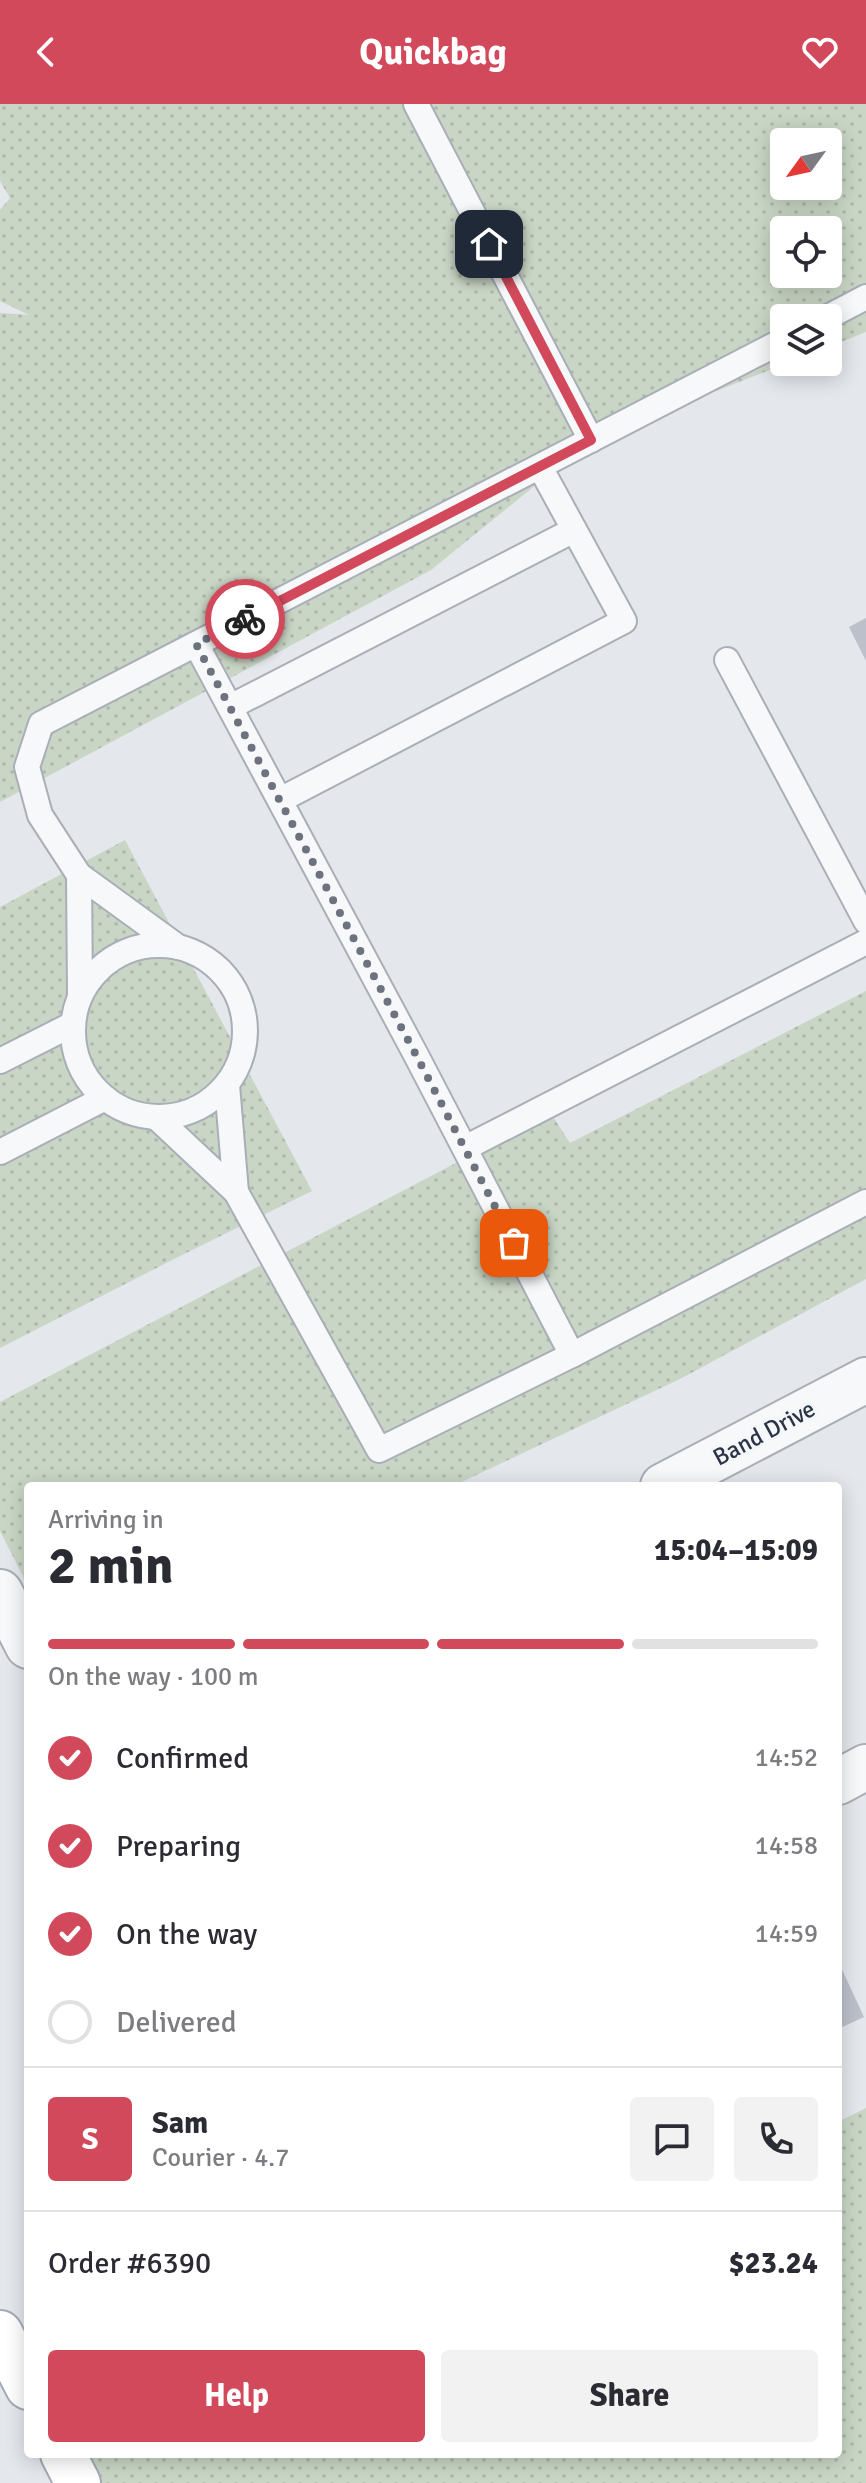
<!DOCTYPE html>
<meta charset="utf-8">
<style>
body{margin:0;font-family:Signika,sans-serif;background:#f2f2f3;color:#2b2b33;height:100vh;display:flex;flex-direction:column;font-size:30px;white-space:nowrap}
*{box-sizing:border-box;margin:0}
p{font-size:26px;color:#7c7c81}
.icon{flex:none;width:44px;height:44px;fill:none;stroke:currentColor;stroke-width:2;stroke-linecap:round;stroke-linejoin:round}
.map{position:relative;flex:1;overflow:hidden}
.panel{position:absolute;left:24px;top:1378px;width:818px;height:976px;display:flex;flex-direction:column;background:#fff;border-radius:8px;box-shadow:0 4px 20px #0003}
.panel>*{flex:none}
.needle{width:52px;rotate:237deg}
.fabs{position:absolute;left:770px;top:24px;display:grid;gap:16px}
.fabs a{display:grid;place-items:center;width:72px;height:72px;border-radius:8px;background:#fff;box-shadow:0 4px 20px #0003;font-size:40px}
.pin{position:absolute;display:grid;place-items:center;width:68px;height:68px;color:#fff;margin:-34px;border-radius:16px;box-shadow:0 4px 12px #0006}
.courier{position:absolute;display:grid;place-items:center;width:80px;height:80px;margin:-40px;border:6px solid #d1495b;border-radius:50%;background:#fff;color:#222;box-shadow:0 2px 10px #0007}
.overview em{font-style:normal;font-weight:700}
.overview div{display:flex;flex-direction:column-reverse}
.overview{display:flex;align-items:center;justify-content:space-between;height:136px;padding:0 24px}
h1{font-size:52px;font-weight:700;line-height:60px}
.bar{display:grid;grid-template-columns:repeat(4,1fr);gap:12px 8px;align-content:center;height:96px;padding:0 24px}
.bar i{height:10px;border-radius:6px;background:#e1e1e2}
.bar .current{background:#d1495b}
.bar p{grid-column:span 4}
.line{display:flex;align-items:center;gap:20px;padding:0 24px;border-top:2px solid #e1e1e2}
.line div{flex:1}
.round{display:grid;place-items:center;flex:none;width:84px;height:84px;border-radius:8px;background:#f2f2f3}
ol{padding:0 24px;list-style:none}
li{display:flex;align-items:center;gap:24px;height:88px}
li p{margin-inline-start:auto}
li .icon{padding:8px;border-radius:50%;background:#d1495b;color:#fff;stroke-width:4}
li:last-child{color:#7c7c81}
li i{width:44px;height:44px;border:4px solid #e1e1e2;border-radius:50%}
.action{display:flex;gap:16px;margin-top:auto;padding:16px 24px}
.action a{flex:1;height:92px;border-radius:8px;background:#d1495b;color:#fff;font-size:32px;font-weight:700;line-height:92px;text-align:center}
.action a+a{background:#f2f2f3;color:#2b2b33}
header{display:flex;justify-content:space-between;align-items:center;height:104px;padding:0 24px;background:#d1495b;color:#fff;font-size:36px;font-weight:700}
.map>svg:first-child{display:block}
.grass{fill:url(#grass-dots);fill-rule:evenodd}
.building{fill:#bbc0ca}
.lines{fill:none;stroke-linecap:round;stroke-linejoin:round}
.lane-casing{stroke:#a9aeb7;stroke-width:28}
.street-casing{stroke:#a9aeb7;stroke-width:48}
.primary-casing{stroke:#a3abb8;stroke-width:48}
.lane{stroke:#f7f8fa;stroke-width:24}
.street{stroke:#f7f8fa;stroke-width:44}
.primary{stroke:#fff;stroke-width:44}
.done{stroke:#6c737f;stroke-width:8;stroke-dasharray:0 14.4}
.route{stroke:#d1495b;stroke-width:10}
.labels{text-anchor:middle;dominant-baseline:central;stroke-width:6;stroke-linejoin:round;paint-order:stroke}
.street-label{font-size:24px;fill:#2b3445;stroke:#f4f6f9}
</style>
<header><svg class="icon" aria-label="back" viewBox="0 0 24 24"><path d="M15 5l-7 7 7 7"/></svg>Quickbag<svg class="icon" aria-label="heart" viewBox="0 0 24 24"><path d="M12 20l-8-8c-3-5 5-10 8-4 3-6 11-1 8 4z"/></svg></header>
<div class="map">
<svg width="866" height="2379" viewBox="0 0 866 2379">
<defs>
<pattern id="grass-dots" width="8" height="8" patternUnits="userSpaceOnUse" patternTransform="scale(2)"><rect width="8" height="8" fill="#c9d6c5"/><path d="M2 2h.1M6 6h.1" fill="none" stroke="#adb8ab" stroke-width="1.8" stroke-linecap="round"/></pattern>
</defs>
<rect width="100%" height="100%" fill="#e4e7ec"/>
<!-- grass -->
<g class="grass">
<path d="M0,0H866V228L828,243V214H784V258H790L591,336L431,466L0,698V209L29,211L0,197V106L10,94L0,77ZM784,38H828V82H784ZM784,126H828V170H784Z"/>
<polygon points="125,736 312,1087 178,1153 0,1244 0,803"/>
<polygon points="866,887 866,1175 680,1275 453,1382 28,1382 28,1482 0,1427 0,1298 473,1050 552,1011 570,1039"/>
<polygon points="866,2004 866,2379 78,2379 63,2350 838,2350 838,2018"/>
</g>
<!-- building -->
<g class="building">
<polygon points="866,514 866,557 849,523"/>
<polygon points="838,1857 864,1913 838,1925"/>
</g>
<g class="lines">
<defs>
<g id="lane">
<polyline points="416,0 591,336"/>
<polyline points="826,214 866,193"/>
<polyline points="196,540 416,951 572,1251"/>
<polyline points="727,556 866,817"/>
<polyline points="230,603 574,426"/>
<polyline points="280,696 624,517 540,363"/>
<polyline points="79,771 80,891"/>
<circle cx="159" cy="927" r="86"/>
<polyline points="178,843 79,771 40,711 27,663 41,620 784,236"/>
<polyline points="0,957 73,920"/>
<polyline points="227,981 236,1088"/>
<polyline points="156,1013 236,1088 379,1346 572,1251 866,1098"/>
<polyline points="465,1044 866,838"/>
<polyline points="0,1048 105,994"/>
</g>
<g id="street">
<polyline points="663,1382 866,1276"/>
<polyline points="0,1488 28,1542"/>
<polyline points="838,1678 866,1663"/>
</g>
<g id="primary">
<polyline points="0,2229 28,2283"/>
<polyline points="63,2350 78,2379"/>
</g>
</defs>
<!-- lane casing -->
<use href="#lane" class="lane-casing"/>
<!-- street casing -->
<use href="#street" class="street-casing"/>
<!-- primary casing -->
<use href="#primary" class="primary-casing"/>
<!-- lane -->
<use href="#lane" class="lane"/>
<!-- street -->
<use href="#street" class="street"/>
<!-- primary -->
<use href="#primary" class="primary"/>
</g>
<g class="lines">
<!-- done -->
<polyline class="done" points="245,515 196,540 416,951 514,1139"/>
<!-- route -->
<polyline class="route" points="245,515 591,336 489,140"/>
</g>
<g class="labels">
<!-- street labels -->
<g class="street-label">
<text transform="translate(764 1329) rotate(-28)">Band Drive</text>
</g>
</g>
</svg>
<div class="fabs">
<a><svg class="needle" viewBox="-14 -14 28 28"><path d="M0-13l5 13h-10z" fill="#e53935"/><path d="M0 13l5-13h-10z" fill="#7c7c81"/></svg></a>
<a><svg class="icon" aria-label="locate" viewBox="0 0 24 24"><circle cx="12" cy="12" r="6"/><path d="M12 2v4M12 18v4M2 12h4M18 12h4"/></svg></a>
<a><svg class="icon" aria-label="layers" viewBox="0 0 24 24"><path d="M12 4l9 5-9 5-9-5zM3 14l9 5 9-5"/></svg></a>
</div>
<div class="pin" style="left:514px;top:1139px;background:#ea580c"><svg class="icon" aria-label="bag" viewBox="0 0 24 24"><path d="M5 8h14l-1 12H6zM9 8a3 3 0 0 1 6 0"/></svg></div>
<div class="pin" style="left:489px;top:140px;background:#1f2937"><svg class="icon" aria-label="home" viewBox="0 0 24 24"><path d="M3 11l9-7 9 7M6 9v11h12V9"/></svg></div>
<div class="courier" style="left:245px;top:515px"><svg class="icon" aria-label="bike" viewBox="0 0 24 24"><circle cx="6" cy="16" r="4"/><circle cx="18" cy="16" r="4"/><path d="M6 16l4-8h5l3 8M10 8l3 8H6M13 5h3"/></svg></div>
<section class="panel">
<div class="overview"><div><h1>2 min</h1><p>Arriving in</p></div><em>15:04–15:09</em></div>
<div class="bar"><i class="current"></i><i class="current"></i><i class="current"></i><i></i><p>On the way · 100 m</p></div>
<ol>
<li><svg class="icon" aria-label="check" viewBox="0 0 24 24"><path d="M5 12l5 5 9-10"/></svg>Confirmed<p>14:52</p></li>
<li><svg class="icon" aria-label="check" viewBox="0 0 24 24"><path d="M5 12l5 5 9-10"/></svg>Preparing<p>14:58</p></li>
<li><svg class="icon" aria-label="check" viewBox="0 0 24 24"><path d="M5 12l5 5 9-10"/></svg>On the way<p>14:59</p></li>
<li><i></i>Delivered</li>
</ol>
<div class="line" style="height:144px"><b class="round" style="background:#d1495b;color:#fff">S</b><div><b>Sam</b><p>Courier · 4.7</p></div><a class="round"><svg class="icon" aria-label="chat" viewBox="0 0 24 24"><path d="M4 5h16v11H9l-5 4z"/></svg></a><a class="round"><svg class="icon" aria-label="phone" viewBox="0 0 24 24"><path d="M5 4h4l2 5-3 2q2 4 5 5l2-3 5 2v4C11 20 4 13 5 4z"/></svg></a></div>
<div class="line" style="height:104px"><div>Order #6390</div><b>$23.24</b></div>
<div class="action"><a>Help</a><a>Share</a></div>
</section>
</div>
